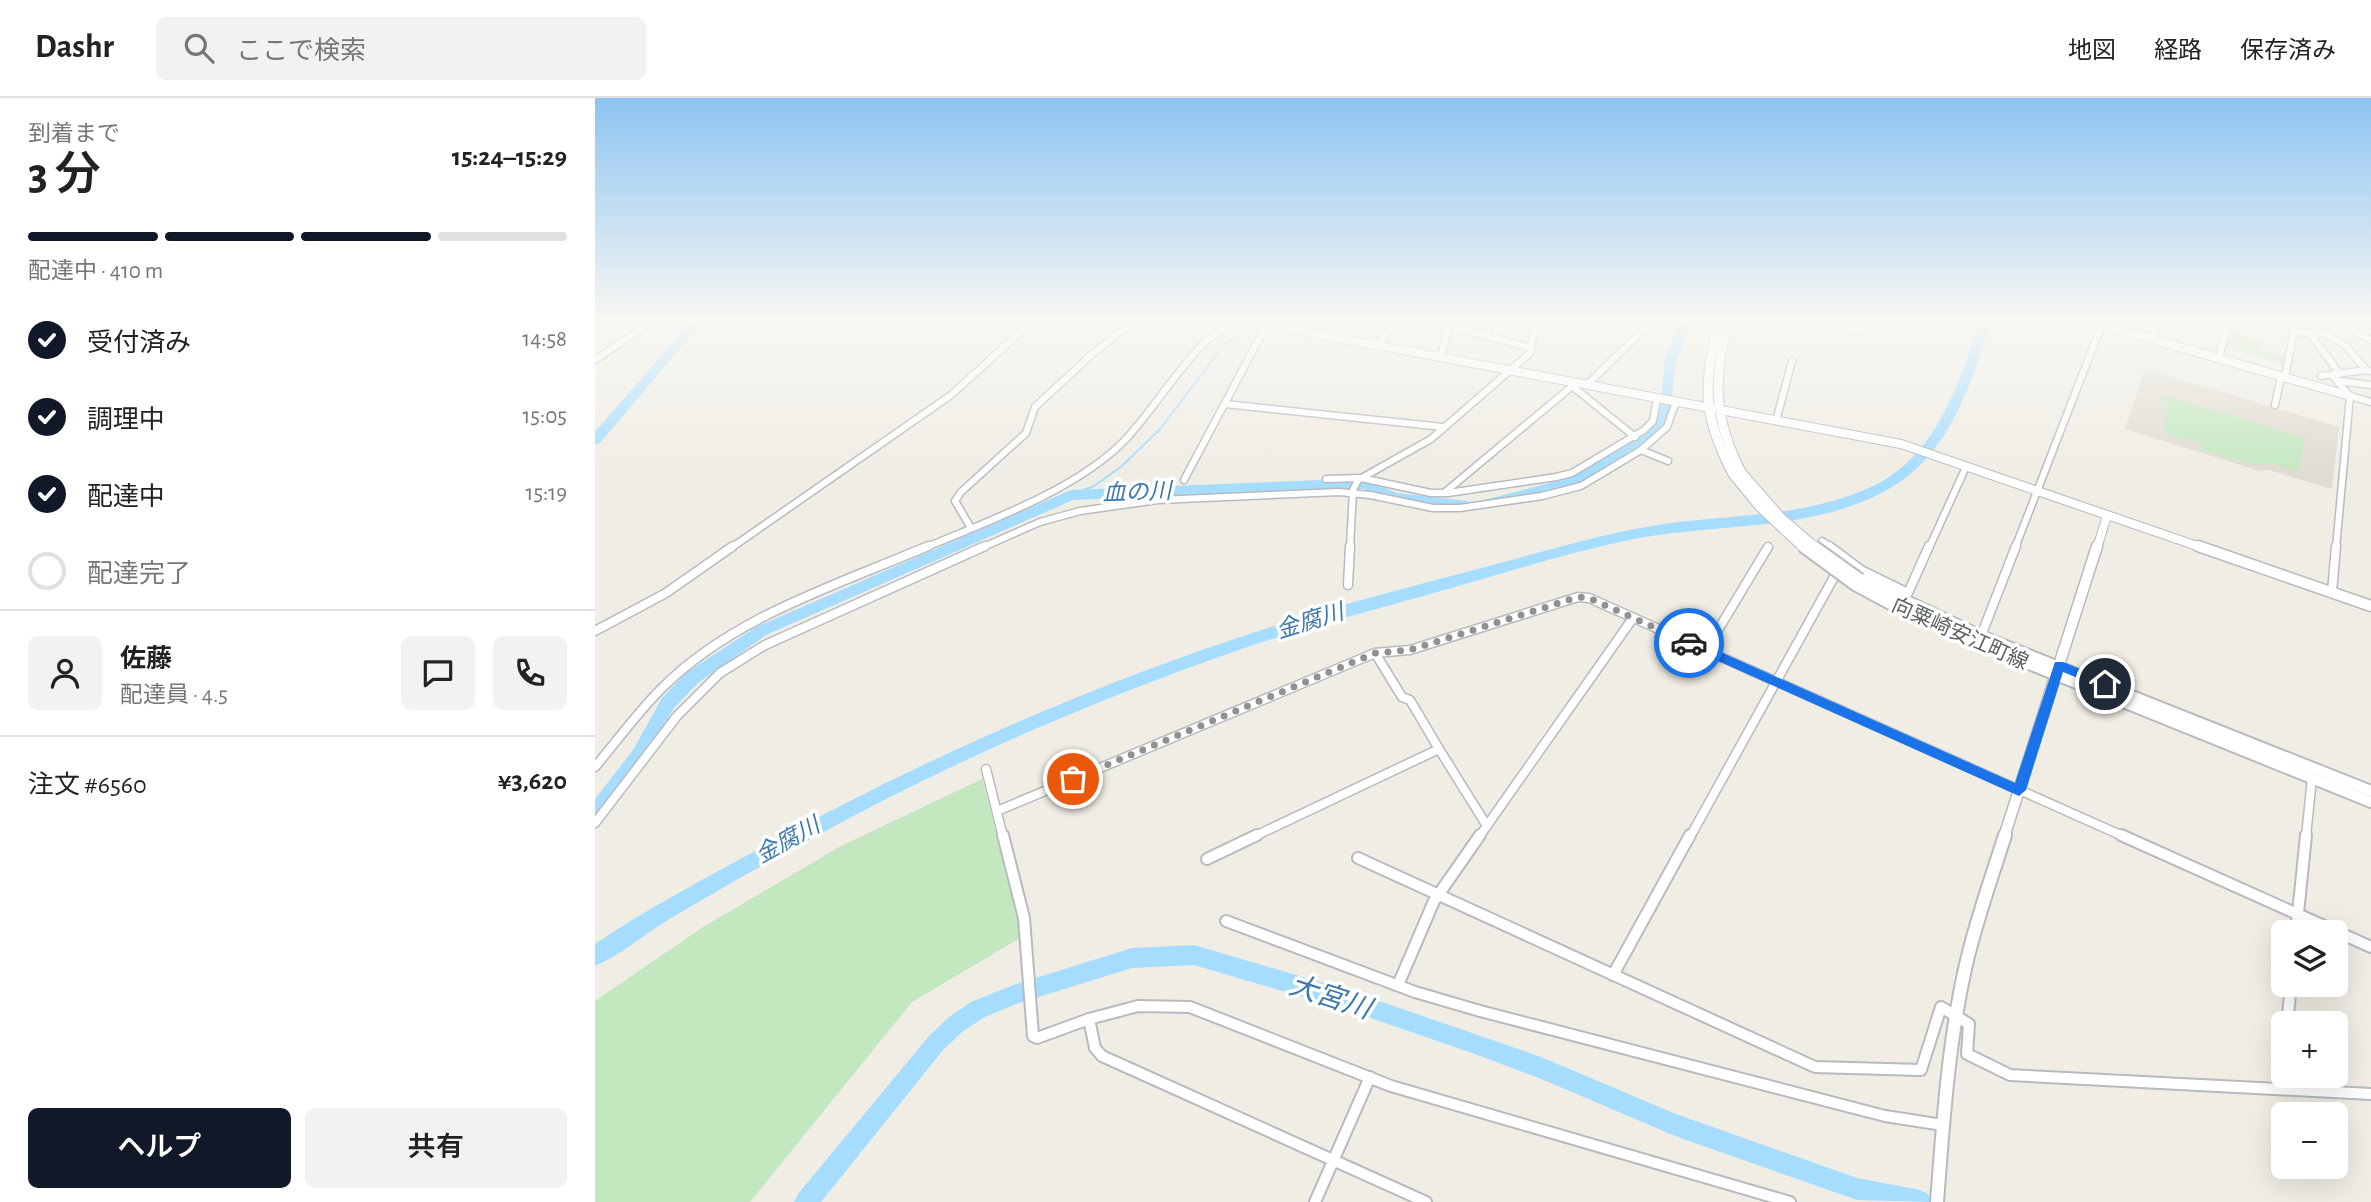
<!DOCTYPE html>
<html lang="ja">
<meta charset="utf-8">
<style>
body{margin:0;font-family:"Alegreya Sans","Noto Sans JP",sans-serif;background:#f2f2f2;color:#222;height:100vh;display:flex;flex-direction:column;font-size:26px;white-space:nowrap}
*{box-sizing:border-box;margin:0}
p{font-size:23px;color:#767676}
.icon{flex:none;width:38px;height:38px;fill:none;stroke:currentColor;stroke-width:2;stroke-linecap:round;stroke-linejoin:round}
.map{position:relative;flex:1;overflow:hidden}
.details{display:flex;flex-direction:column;background:#fff;width:595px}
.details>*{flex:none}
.tools{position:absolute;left:1676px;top:822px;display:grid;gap:14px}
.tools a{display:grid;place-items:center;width:77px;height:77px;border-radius:10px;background:#fff;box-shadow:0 7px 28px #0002;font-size:35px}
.pin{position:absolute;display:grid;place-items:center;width:60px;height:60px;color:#fff;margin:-30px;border:4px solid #fff;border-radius:50%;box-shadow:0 2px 7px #0007}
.courier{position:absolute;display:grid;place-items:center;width:70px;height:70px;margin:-35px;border:5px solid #1a73e8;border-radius:50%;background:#fff;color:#222;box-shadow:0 2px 9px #0007}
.head em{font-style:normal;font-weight:600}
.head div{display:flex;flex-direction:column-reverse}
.head{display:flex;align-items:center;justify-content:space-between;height:119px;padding:0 28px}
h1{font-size:46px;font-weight:600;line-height:52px}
.bar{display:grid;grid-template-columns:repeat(4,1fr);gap:10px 7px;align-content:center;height:84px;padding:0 28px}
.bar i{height:9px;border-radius:5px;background:#e0e0e0}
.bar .active{background:#111827}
.bar p{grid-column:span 4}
.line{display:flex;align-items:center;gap:18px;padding:0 28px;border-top:2px solid #e0e0e0}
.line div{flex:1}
.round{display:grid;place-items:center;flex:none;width:74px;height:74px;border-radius:10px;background:#f2f2f2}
ol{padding:0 28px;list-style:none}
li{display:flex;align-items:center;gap:21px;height:77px}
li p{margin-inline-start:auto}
li .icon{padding:7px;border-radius:50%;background:#111827;color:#fff;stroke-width:4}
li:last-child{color:#767676}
li i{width:38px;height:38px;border:4px solid #e0e0e0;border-radius:50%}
.cta{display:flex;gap:14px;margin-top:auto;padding:14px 28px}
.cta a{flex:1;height:80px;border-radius:10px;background:#111827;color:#fff;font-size:28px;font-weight:600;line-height:80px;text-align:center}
.cta a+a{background:#f2f2f2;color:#222}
header{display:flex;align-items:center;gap:42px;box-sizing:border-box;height:98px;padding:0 35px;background:#fff;border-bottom:2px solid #e0e0e0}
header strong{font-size:33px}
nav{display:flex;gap:38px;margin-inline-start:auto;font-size:24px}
.search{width:490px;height:63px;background:#f2f2f2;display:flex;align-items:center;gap:18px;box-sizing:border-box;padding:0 24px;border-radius:10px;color:#767676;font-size:26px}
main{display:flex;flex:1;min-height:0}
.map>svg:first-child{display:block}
.education{fill:#e0dcd3}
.green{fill:#c3e8c0}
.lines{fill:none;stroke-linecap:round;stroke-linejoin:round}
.stream{stroke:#a6ddff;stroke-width:2}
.river{fill:#a6ddff;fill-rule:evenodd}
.minor-far2-casing{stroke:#b7bbbf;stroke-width:9}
.minor-far1-casing{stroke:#b7bbbf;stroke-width:11}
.minor-casing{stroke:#b7bbbf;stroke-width:14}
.tertiary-far2-casing{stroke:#b7bbbf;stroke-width:10}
.tertiary-far1-casing{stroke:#b7bbbf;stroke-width:13}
.tertiary-casing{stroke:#b7bbbf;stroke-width:16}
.secondary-far1-casing{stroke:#b8bcc1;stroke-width:11}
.secondary-casing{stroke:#b8bcc1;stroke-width:14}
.minor-far2{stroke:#fff;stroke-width:6}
.minor-far1{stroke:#fff;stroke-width:8}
.minor{stroke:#fff;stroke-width:10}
.tertiary-far2{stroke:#fff;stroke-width:8}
.tertiary-far1{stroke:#fff;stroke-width:10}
.tertiary{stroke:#fff;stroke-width:12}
.secondary-far1{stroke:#fff;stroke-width:9}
.secondary{stroke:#fff;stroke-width:10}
.secondary-bridge-far1-casing{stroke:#b8bcc1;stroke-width:11;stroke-linecap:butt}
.secondary-bridge-casing{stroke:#b8bcc1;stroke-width:14;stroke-linecap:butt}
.secondary-bridge-far1{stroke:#fff;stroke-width:9}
.secondary-bridge{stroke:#fff;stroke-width:10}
.route{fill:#1a73e8}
.done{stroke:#909292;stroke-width:7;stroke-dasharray:0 12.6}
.labels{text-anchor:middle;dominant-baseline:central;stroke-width:7;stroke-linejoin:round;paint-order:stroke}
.street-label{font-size:21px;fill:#5d6166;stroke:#fff}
.water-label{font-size:23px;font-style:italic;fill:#3b79ad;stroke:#fff}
.near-water-label{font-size:28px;font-style:italic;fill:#3b79ad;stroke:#fff}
</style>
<header>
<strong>Dashr</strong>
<div class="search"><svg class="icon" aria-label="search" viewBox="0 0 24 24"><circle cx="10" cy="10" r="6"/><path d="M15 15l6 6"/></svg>ここで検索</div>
<nav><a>地図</a><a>経路</a><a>保存済み</a></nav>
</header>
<main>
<section class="details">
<div class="head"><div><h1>3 分</h1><p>到着まで</p></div><em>15:24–15:29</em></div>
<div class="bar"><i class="active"></i><i class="active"></i><i class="active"></i><i></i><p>配達中 · 410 m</p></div>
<ol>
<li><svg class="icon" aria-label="check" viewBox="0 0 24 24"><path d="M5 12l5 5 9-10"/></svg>受付済み<p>14:58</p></li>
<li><svg class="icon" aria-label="check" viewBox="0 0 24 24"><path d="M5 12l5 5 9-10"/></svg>調理中<p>15:05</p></li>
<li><svg class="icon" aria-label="check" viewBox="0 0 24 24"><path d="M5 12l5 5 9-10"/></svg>配達中<p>15:19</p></li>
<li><i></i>配達完了</li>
</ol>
<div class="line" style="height:126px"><a class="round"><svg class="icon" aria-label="person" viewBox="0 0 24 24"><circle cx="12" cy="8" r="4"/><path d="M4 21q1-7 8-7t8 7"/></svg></a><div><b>佐藤</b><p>配達員 · 4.5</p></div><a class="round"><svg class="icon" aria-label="chat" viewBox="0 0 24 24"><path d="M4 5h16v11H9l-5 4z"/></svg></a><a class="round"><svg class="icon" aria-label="phone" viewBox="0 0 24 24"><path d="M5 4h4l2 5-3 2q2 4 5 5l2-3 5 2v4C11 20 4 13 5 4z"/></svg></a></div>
<div class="line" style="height:91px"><div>注文 #6560</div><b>¥3,620</b></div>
<div class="cta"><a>ヘルプ</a><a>共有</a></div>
</section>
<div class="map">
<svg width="1776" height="1104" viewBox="0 0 1776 1104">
<rect width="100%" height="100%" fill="#f0ede5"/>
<!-- education -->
<polygon class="education" points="1550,271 1744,329 1737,391 1674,372 1665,373 1530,331"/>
<!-- green -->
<g class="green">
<polygon points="1635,233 1668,242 1664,251 1690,258 1689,266 1631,250"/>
<polygon points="1566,296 1710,340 1704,371 1700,373 1680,366 1660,367 1608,352 1604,345 1581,340 1569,332 1571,306 1564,299"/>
<polygon points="387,681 421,808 425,840 317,904 155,1104 0,1104 0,903 108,829 246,748"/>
</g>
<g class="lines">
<!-- stream -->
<polyline class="stream" points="476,397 499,388 527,368 566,330 628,248 655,227"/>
<!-- river -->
<g class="river">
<polygon points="98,221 110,221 5,345 0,346 0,334"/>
<polygon points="1085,221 1097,221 1080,268 1075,318 1065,335 983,386 894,410 889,408 887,405 889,402 974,380 1055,329 1065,310 1070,262"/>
<path d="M1385,221H1397C1378,282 1355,355 1297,389C1221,435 1123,424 1039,441C974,454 910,475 846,493C776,513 707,530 638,554C495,604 354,665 221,738C169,766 118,795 68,825C46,839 24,858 0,868V846C52,811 108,781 164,751C335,657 514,579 701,521C786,495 874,474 960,450C1001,439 1042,429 1084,424C1151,416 1223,417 1284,385C1344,353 1366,281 1385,221Z"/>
<polygon points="753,381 771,382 802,395 872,403 879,408 872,413 800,404 769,391 753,391 478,402 171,537 103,585 79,610 50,662 6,721 0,723 0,701 38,652 67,600 91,575 161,529 476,392"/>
<polygon points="599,847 752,892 880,936 946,959 1081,1016 1262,1080 1325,1092 1333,1096 1337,1104 1262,1102 1080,1038 944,980 880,956 752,912 599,867 537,870 421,906 390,919 368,933 348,952 226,1104 199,1104 203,1096 334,938 354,919 376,904 421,886 537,850"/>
</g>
<defs>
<g id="minor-far2">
<polyline points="730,221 766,229 774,221"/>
<polyline points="1206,221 1266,233"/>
<polyline points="1706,221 1751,248 1771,272 1776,273"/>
<polyline points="800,222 854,228 936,250"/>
<polyline points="1743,224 1776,242"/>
<polyline points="1698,234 1732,236"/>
<polyline points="1716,237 1745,276"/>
<polyline points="890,238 896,221"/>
<polyline points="1556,241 1565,221"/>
<polyline points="783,247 801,221"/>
<polyline points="845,259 857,221"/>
<polyline points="1624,260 1634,221"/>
<polyline points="0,262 61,221"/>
<polyline points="1737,277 1755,298 1776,304"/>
<polyline points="1726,278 1771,272"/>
<polyline points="1690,279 1701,221"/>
<polyline points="1744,283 1776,287"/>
<polyline points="992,287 1059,221"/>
<polyline points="977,288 1040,339"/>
<polyline points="630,306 848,329"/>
<polyline points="1680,307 1686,278"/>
<polyline points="1181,323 1197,263"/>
<polyline points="1046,352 1073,363"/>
<polyline points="731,381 766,380 836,395 853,395 961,379 977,375 1049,332 1058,323 1062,300"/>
<polyline points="589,382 672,226"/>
<polyline points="849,395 981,285"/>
<polyline points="376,430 360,403 366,394 431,335 440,309 495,258 541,221"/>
<polyline points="1227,443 1237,450"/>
<polyline points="136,450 356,297 440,221"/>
<path d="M329,450C392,424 483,391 530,342C558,312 579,276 608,246C617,237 631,229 642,221"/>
<polyline points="386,450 445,424 485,413 563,402 744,394 775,397 838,410 865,410 947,398 986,388 1046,352 1072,329 1081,304"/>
<polyline points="755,450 758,392 763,382 836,341 935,255 941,221"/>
<polyline points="1334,450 1371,369"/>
<polyline points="1420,450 1507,226"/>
<polyline points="1741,450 1755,298"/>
</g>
<g id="minor-far1">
<polyline points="1234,448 1266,472 1313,495 1334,448"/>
<polyline points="753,487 755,448"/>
<polyline points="1737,494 1741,448"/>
<polyline points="0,533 71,495 138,448"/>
<polyline points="1386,538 1421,448"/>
<polyline points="1111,552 1173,449"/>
<polyline points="780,555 807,599 815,602 844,651"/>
<path d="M0,669C22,643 42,615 66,591C137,519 242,487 333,448"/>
<polyline points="391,671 408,739"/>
<polyline points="402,713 780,555 815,552 983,499 994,500 1530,739"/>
<polyline points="0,725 82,618 125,575 170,547 390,448"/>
<polyline points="658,739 844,651 892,728"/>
<polyline points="884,739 1038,520"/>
<polyline points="1095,739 1249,461"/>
<polyline points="1711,739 1717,680"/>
</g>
<g id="minor">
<polyline points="408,737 429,820 438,938 442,940 494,921 500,950 507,958 831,1104"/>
<polyline points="1526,737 1776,849"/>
<polyline points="763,760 1220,969 1326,972 1346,909 1374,926 1372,956 1415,977 1776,996"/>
<polyline points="612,761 662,737"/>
<polyline points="631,823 820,894 885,913 1290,1018 1348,1027"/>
<polyline points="1701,835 1711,737"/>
<polyline points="1018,877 1095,737"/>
<polyline points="803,887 839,803 885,737"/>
<polyline points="494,921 543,908 595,909 796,988 1195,1104"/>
<polyline points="1692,926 1696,887"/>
<polyline points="1686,991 1689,963"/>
<polyline points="720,1104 775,979"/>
</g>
<g id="tertiary-far2">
<polyline points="643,221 1306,346 1608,450"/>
<polyline points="1486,221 1755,298"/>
<polyline points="1502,450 1512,418"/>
</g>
<g id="tertiary-far1">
<polyline points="1603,448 1776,508"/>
<polyline points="1409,739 1502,448"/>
</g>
<path id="tertiary" d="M1342,1104C1348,1026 1353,947 1370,871C1380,825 1396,782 1410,737"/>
<g id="secondary-far1">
<path d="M1124,221C1109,286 1106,316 1138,376"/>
<path d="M1133,221C1119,282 1117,317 1146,374"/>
</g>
<g id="secondary">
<polyline points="1265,481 1386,538 1776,693"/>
<polyline points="1260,487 1301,509 1382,545 1776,704"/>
</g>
</defs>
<!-- minor-far2 casing -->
<use href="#minor-far2" class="minor-far2-casing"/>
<!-- minor-far1 casing -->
<use href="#minor-far1" class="minor-far1-casing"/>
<!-- minor casing -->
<use href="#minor" class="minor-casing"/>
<!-- tertiary-far2 casing -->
<use href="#tertiary-far2" class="tertiary-far2-casing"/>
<!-- tertiary-far1 casing -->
<use href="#tertiary-far1" class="tertiary-far1-casing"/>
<!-- tertiary casing -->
<use href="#tertiary" class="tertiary-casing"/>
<!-- secondary-far1 casing -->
<use href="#secondary-far1" class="secondary-far1-casing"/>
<!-- secondary casing -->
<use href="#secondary" class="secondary-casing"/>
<!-- minor-far2 -->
<use href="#minor-far2" class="minor-far2"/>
<!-- minor-far1 -->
<use href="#minor-far1" class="minor-far1"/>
<!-- minor -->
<use href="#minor" class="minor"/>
<!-- tertiary-far2 -->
<use href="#tertiary-far2" class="tertiary-far2"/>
<!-- tertiary-far1 -->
<use href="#tertiary-far1" class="tertiary-far1"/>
<!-- tertiary -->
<use href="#tertiary" class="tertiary"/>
<!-- secondary-far1 -->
<use href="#secondary-far1" class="secondary-far1"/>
<!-- secondary -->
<use href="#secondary" class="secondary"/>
<defs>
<g id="secondary-bridge-far1">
<polyline points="1146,374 1186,420 1221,450"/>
<polyline points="1138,376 1165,409 1209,450"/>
</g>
<g id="secondary-bridge">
<polyline points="1207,448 1260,487"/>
<polyline points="1219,448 1265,481"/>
</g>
</defs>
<!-- secondary-bridge-far1 casing -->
<use href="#secondary-bridge-far1" class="secondary-bridge-far1-casing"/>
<!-- secondary-bridge casing -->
<use href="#secondary-bridge" class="secondary-bridge-casing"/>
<!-- secondary-bridge-far1 -->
<use href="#secondary-bridge-far1" class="secondary-bridge-far1"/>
<!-- secondary-bridge -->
<use href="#secondary-bridge" class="secondary-bridge"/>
</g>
<!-- sky -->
<linearGradient id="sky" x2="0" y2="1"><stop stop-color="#8dc4f1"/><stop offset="0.59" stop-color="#f8f7f3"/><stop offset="1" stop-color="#f8f7f3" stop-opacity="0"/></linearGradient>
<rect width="1776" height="375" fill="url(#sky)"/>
<!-- route -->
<polygon class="route" points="1094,540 1420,685 1460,564 1468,564 1514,583 1516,586 1510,591 1468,574 1431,692 1424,698 1090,548 1090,542"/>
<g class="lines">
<!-- done -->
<polyline class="done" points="478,681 780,555 815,552 983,499 994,500 1094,545"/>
</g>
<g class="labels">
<!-- street labels -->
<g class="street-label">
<text transform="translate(1365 536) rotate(24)">向粟崎安江町線</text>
</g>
<!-- water labels -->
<g class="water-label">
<text transform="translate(542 395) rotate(-2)">血の川</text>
<text transform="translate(715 524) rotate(-17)">金腐川</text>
<text transform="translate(193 743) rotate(-29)">金腐川</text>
</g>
<!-- near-water labels -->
<g class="near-water-label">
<text transform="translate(735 900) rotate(18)">大宮川</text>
</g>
</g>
</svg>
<div class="tools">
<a><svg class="icon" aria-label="layers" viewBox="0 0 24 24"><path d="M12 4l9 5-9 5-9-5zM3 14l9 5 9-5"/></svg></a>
<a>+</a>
<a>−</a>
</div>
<div class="pin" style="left:478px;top:681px;background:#ea580c"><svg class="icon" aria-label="bag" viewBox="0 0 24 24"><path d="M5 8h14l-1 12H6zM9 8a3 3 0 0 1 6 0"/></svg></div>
<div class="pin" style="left:1510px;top:586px;background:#1f2937"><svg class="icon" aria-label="home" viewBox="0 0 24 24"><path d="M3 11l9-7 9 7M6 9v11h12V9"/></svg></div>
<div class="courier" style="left:1094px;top:545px"><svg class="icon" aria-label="car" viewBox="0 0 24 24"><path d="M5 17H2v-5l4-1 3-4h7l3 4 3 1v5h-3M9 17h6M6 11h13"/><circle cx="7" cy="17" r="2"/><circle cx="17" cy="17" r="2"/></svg></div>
</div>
</main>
